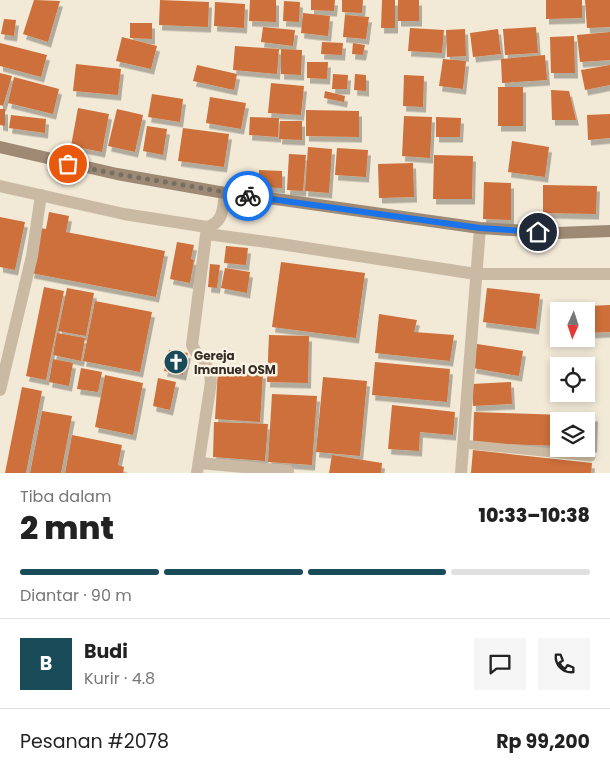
<!DOCTYPE html>
<html lang="id">
<meta charset="utf-8">
<style>
body{margin:0;font-family:Poppins,sans-serif;background:#f6f6f6;color:#222;height:100vh;display:flex;flex-direction:column;font-size:19px;white-space:nowrap}
*{box-sizing:border-box;margin:0}
p{font-size:16px;color:#767676}
.icon{flex:none;width:28px;height:28px;fill:none;stroke:currentColor;stroke-width:2;stroke-linecap:round;stroke-linejoin:round}
.map{position:relative;height:473px;overflow:hidden}
.drawer{display:flex;flex-direction:column;background:#fff;flex:1}
.drawer>*{flex:none}
.needle{width:32px;rotate:183deg}
.controls{position:absolute;left:550px;top:302px;display:grid;gap:10px}
.controls a{display:grid;place-items:center;width:45px;height:45px;border-radius:0px;background:#fff;box-shadow:0 2px 8px #0003;font-size:25px}
.pin{position:absolute;display:grid;place-items:center;width:42px;height:42px;color:#fff;margin:-21px;border:2px solid #fff;border-radius:50%;box-shadow:0 1px 5px #0007}
.courier{position:absolute;display:grid;place-items:center;width:50px;height:50px;margin:-25px;border:4px solid #1a73e8;border-radius:50%;background:#fff;color:#222;box-shadow:0 1px 6px #0007}
.overview em{font-style:normal;font-weight:800}
.overview div{display:flex;flex-direction:column-reverse}
.overview{display:flex;align-items:center;justify-content:space-between;height:85px;padding:0 20px}
h1{font-size:32px;font-weight:800;line-height:38px}
.bar{display:grid;grid-template-columns:repeat(4,1fr);gap:8px 5px;align-content:center;height:60px;padding:0 20px}
.bar i{height:6px;border-radius:4px;background:#e0e0e0}
.bar .current{background:#194c58}
.bar p{grid-column:span 4}
.line{display:flex;align-items:center;gap:12px;padding:0 20px;border-top:1px solid #e0e0e0}
.line div{flex:1}
.round{display:grid;place-items:center;flex:none;width:52px;height:52px;border-radius:0px;background:#f6f6f6}
.map>svg:first-child{display:block}
.building{fill:#cd703a;filter:url(#shadow)}
.lines{fill:none;stroke-linecap:round;stroke-linejoin:round}
.service{stroke:#cbbaa3;stroke-width:9}
.minor{stroke:#cbbaa3;stroke-width:12}
.secondary{stroke:#9e8974;stroke-width:12}
.done{stroke:#776e63;stroke-width:5;stroke-dasharray:0 9}
.route{stroke:#1a73e8;stroke-width:6}
.labels{text-anchor:middle;dominant-baseline:central;stroke-width:5;stroke-linejoin:round;paint-order:stroke}
.poi-label{font-size:12px;font-weight:bold;fill:#352c25;stroke:#faf2e3;text-anchor:start}
</style>
<div class="map">
<svg width="610" height="473" viewBox="0 0 610 473">
<defs>
<filter id="shadow"><feDropShadow dx="3" dy="5.5" stdDeviation="0" flood-color="#0004"/></filter>
</defs>
<rect width="100%" height="100%" fill="#f2e9d7"/>
<!-- building -->
<g class="building">
<polygon points="34,0 60,1 48,42 23,34"/>
<polygon points="160,0 209,2 208,27 159,25"/>
<polygon points="250,0 276,0 276,22 249,21"/>
<polygon points="311,0 335,0 334,11 311,10"/>
<polygon points="342,0 363,0 362,13 342,12"/>
<polygon points="382,0 395,0 395,28 381,28"/>
<rect x="398" y="0" width="21" height="21"/>
<polygon points="546,0 582,0 582,18 546,19"/>
<polygon points="585,0 610,0 610,27 587,28"/>
<polygon points="284,1 300,2 299,22 283,21"/>
<polygon points="215,2 245,4 244,28 214,26"/>
<polygon points="303,13 330,16 328,36 301,33"/>
<polygon points="345,15 369,17 366,39 343,37"/>
<polygon points="4,19 16,20 14,36 1,34"/>
<polygon points="130,23 152,23 152,39 130,38"/>
<polygon points="263,27 295,30 293,46 261,42"/>
<polygon points="536,27 538,53 505,55 503,29"/>
<polygon points="410,28 444,30 442,53 408,51"/>
<polygon points="465,29 466,56 447,57 446,30"/>
<polygon points="498,29 501,54 473,57 470,33"/>
<polygon points="610,32 610,60 580,62 577,35"/>
<polygon points="574,36 575,73 551,73 550,37"/>
<polygon points="122,37 157,46 151,69 116,61"/>
<polygon points="322,42 343,43 342,55 321,54"/>
<polygon points="0,43 47,55 41,77 0,66"/>
<polygon points="353,43 365,45 363,55 352,54"/>
<polygon points="235,46 279,49 277,74 233,70"/>
<polygon points="281,49 302,50 301,75 281,74"/>
<polygon points="545,55 547,80 502,83 501,59"/>
<polygon points="443,59 466,61 463,89 439,86"/>
<polygon points="307,62 328,62 327,79 307,78"/>
<polygon points="76,64 121,69 118,95 73,91"/>
<polygon points="197,65 237,74 234,90 193,81"/>
<polygon points="610,65 610,85 585,90 581,70"/>
<polygon points="0,73 12,76 3,106 0,105"/>
<polygon points="333,74 348,75 347,89 332,89"/>
<polygon points="355,74 366,75 366,91 354,90"/>
<polygon points="404,75 424,76 423,107 403,106"/>
<polygon points="14,77 59,89 53,114 8,103"/>
<polygon points="271,83 304,86 301,115 268,113"/>
<rect x="498" y="87" width="25" height="39"/>
<polygon points="551,90 569,91 576,120 552,120"/>
<polygon points="325,91 345,96 344,102 324,98"/>
<polygon points="152,94 183,99 180,122 148,117"/>
<polygon points="210,97 246,103 241,129 206,123"/>
<polygon points="78,108 109,114 102,152 71,146"/>
<polygon points="0,109 5,109 5,126 0,125"/>
<polygon points="117,109 143,115 135,152 108,146"/>
<polygon points="306,110 359,111 359,137 306,136"/>
<polygon points="610,114 610,138 588,140 587,115"/>
<polygon points="11,115 46,119 45,133 9,128"/>
<polygon points="404,116 432,117 430,158 402,156"/>
<polygon points="250,117 279,118 278,137 249,135"/>
<polygon points="436,117 461,118 460,137 436,137"/>
<polygon points="280,121 302,121 302,140 279,139"/>
<polygon points="147,126 167,129 163,155 143,151"/>
<polygon points="183,128 229,134 224,167 178,161"/>
<polygon points="512,141 549,147 545,177 508,172"/>
<polygon points="308,147 332,149 329,193 305,191"/>
<polygon points="337,148 368,150 366,177 335,175"/>
<polygon points="289,154 306,155 303,191 287,190"/>
<polygon points="434,155 473,156 472,199 433,199"/>
<polygon points="413,163 414,197 379,198 378,164"/>
<polygon points="259,170 282,171 282,188 258,187"/>
<polygon points="484,182 511,183 511,220 483,219"/>
<polygon points="543,185 597,186 596,214 543,213"/>
<polygon points="49,212 69,216 66,232 165,251 156,297 31,273 40,228 46,229"/>
<polygon points="0,217 25,222 15,270 0,267"/>
<polygon points="177,242 194,245 191,259 194,260 190,283 170,279"/>
<polygon points="226,246 248,248 246,265 224,263"/>
<polygon points="281,262 365,273 356,338 272,327"/>
<polygon points="210,264 220,265 217,288 208,287"/>
<polygon points="225,268 250,272 247,293 221,288"/>
<polygon points="44,287 64,291 46,380 26,376"/>
<polygon points="67,288 94,293 86,336 58,331"/>
<polygon points="487,288 540,294 536,329 483,322"/>
<polygon points="95,301 152,312 140,372 83,361"/>
<polygon points="610,305 610,332 587,333 587,306"/>
<polygon points="379,314 417,320 414,332 454,335 450,361 375,353"/>
<polygon points="57,333 85,338 81,361 53,355"/>
<polygon points="269,335 309,336 308,383 267,382"/>
<polygon points="477,344 523,351 519,376 473,368"/>
<polygon points="169,350 188,353 183,375 164,371"/>
<polygon points="53,359 73,363 69,386 49,382"/>
<polygon points="375,362 450,369 447,402 372,395"/>
<polygon points="81,368 102,372 98,392 77,389"/>
<polygon points="218,370 263,373 260,422 215,419"/>
<polygon points="105,375 143,383 133,435 95,427"/>
<polygon points="323,377 367,381 360,456 316,452"/>
<polygon points="158,378 176,382 170,410 153,406"/>
<polygon points="511,382 512,404 473,406 472,384"/>
<polygon points="22,387 42,391 26,473 5,473"/>
<polygon points="272,394 317,396 312,465 268,462"/>
<polygon points="392,405 455,412 453,435 420,432 419,451 388,449"/>
<polygon points="42,411 72,416 61,473 30,473"/>
<polygon points="474,412 595,416 594,447 586,447 586,421 559,421 559,446 473,443"/>
<polygon points="214,422 268,424 265,461 213,457"/>
<polygon points="72,435 122,445 118,465 124,467 123,473 65,473"/>
<polygon points="473,450 592,463 591,473 471,473"/>
<polygon points="332,455 382,463 381,473 329,473"/>
</g>
<g class="lines">
<!-- service -->
<polyline class="service" points="463,444 591,457"/>
<!-- minor -->
<g class="minor">
<path d="M0,186L124,214L207,227C224,223 223,207 225,193"/>
<polyline points="207,234 274,243 476,274 610,274"/>
<polyline points="0,390 32,256 41,195"/>
<polyline points="199,463 288,471"/>
<path d="M197,473L211,382C210,362 199,361 192,345L207,227"/>
<polyline points="461,473 480,228"/>
</g>
<!-- secondary -->
<polyline class="secondary" points="0,147 117,174 225,193 283,200 480,228 557,233 610,231"/>
</g>
<g class="lines">
<!-- done -->
<polyline class="done" points="68,164 117,174 248,196"/>
<!-- route -->
<polyline class="route" points="248,196 480,228 538,232"/>
</g>
<!-- icons -->
<defs>
<symbol id="church-disc" viewBox="-11 -11 22 22"><circle r="9.5" fill="#194c58" stroke="#faf2e3"/><path d="M-1.2-6h2.4v3.5h3.3v2.4h-3.3V6h-2.4V-.1h-3.3v-2.4h3.3Z" fill="#fff"/></symbol>
</defs>
<g fill-rule="evenodd">
<use href="#church-disc" x="162" y="348" width="28" height="28"/>
</g>
<g class="labels">
<!-- poi labels -->
<g class="poi-label">
<text x="194" y="355">Gereja<tspan x="194" dy="14">Imanuel OSM</tspan></text>
</g>
</g>
</svg>
<div class="controls">
<a><svg class="needle" viewBox="-14 -14 28 28"><path d="M0-13l5 13h-10z" fill="#e53935"/><path d="M0 13l5-13h-10z" fill="#767676"/></svg></a>
<a><svg class="icon" aria-label="locate" viewBox="0 0 24 24"><circle cx="12" cy="12" r="6"/><path d="M12 2v4M12 18v4M2 12h4M18 12h4"/></svg></a>
<a><svg class="icon" aria-label="layers" viewBox="0 0 24 24"><path d="M12 4l9 5-9 5-9-5zM3 14l9 5 9-5"/></svg></a>
</div>
<div class="pin" style="left:68px;top:164px;background:#ea580c"><svg class="icon" aria-label="bag" viewBox="0 0 24 24"><path d="M5 8h14l-1 12H6zM9 8a3 3 0 0 1 6 0"/></svg></div>
<div class="pin" style="left:538px;top:232px;background:#1f2937"><svg class="icon" aria-label="home" viewBox="0 0 24 24"><path d="M3 11l9-7 9 7M6 9v11h12V9"/></svg></div>
<div class="courier" style="left:248px;top:196px"><svg class="icon" aria-label="bike" viewBox="0 0 24 24"><circle cx="6" cy="16" r="4"/><circle cx="18" cy="16" r="4"/><path d="M6 16l4-8h5l3 8M10 8l3 8H6M13 5h3"/></svg></div>
</div>
<section class="drawer">
<div class="overview"><div><h1>2 mnt</h1><p>Tiba dalam</p></div><em>10:33–10:38</em></div>
<div class="bar"><i class="current"></i><i class="current"></i><i class="current"></i><i></i><p>Diantar · 90 m</p></div>
<div class="line" style="height:90px"><b class="round" style="background:#194c58;color:#fff">B</b><div><b>Budi</b><p>Kurir · 4.8</p></div><a class="round"><svg class="icon" aria-label="chat" viewBox="0 0 24 24"><path d="M4 5h16v11H9l-5 4z"/></svg></a><a class="round"><svg class="icon" aria-label="phone" viewBox="0 0 24 24"><path d="M5 4h4l2 5-3 2q2 4 5 5l2-3 5 2v4C11 20 4 13 5 4z"/></svg></a></div>
<div class="line" style="height:65px"><div>Pesanan #2078</div><b>Rp 99,200</b></div>
</section>
